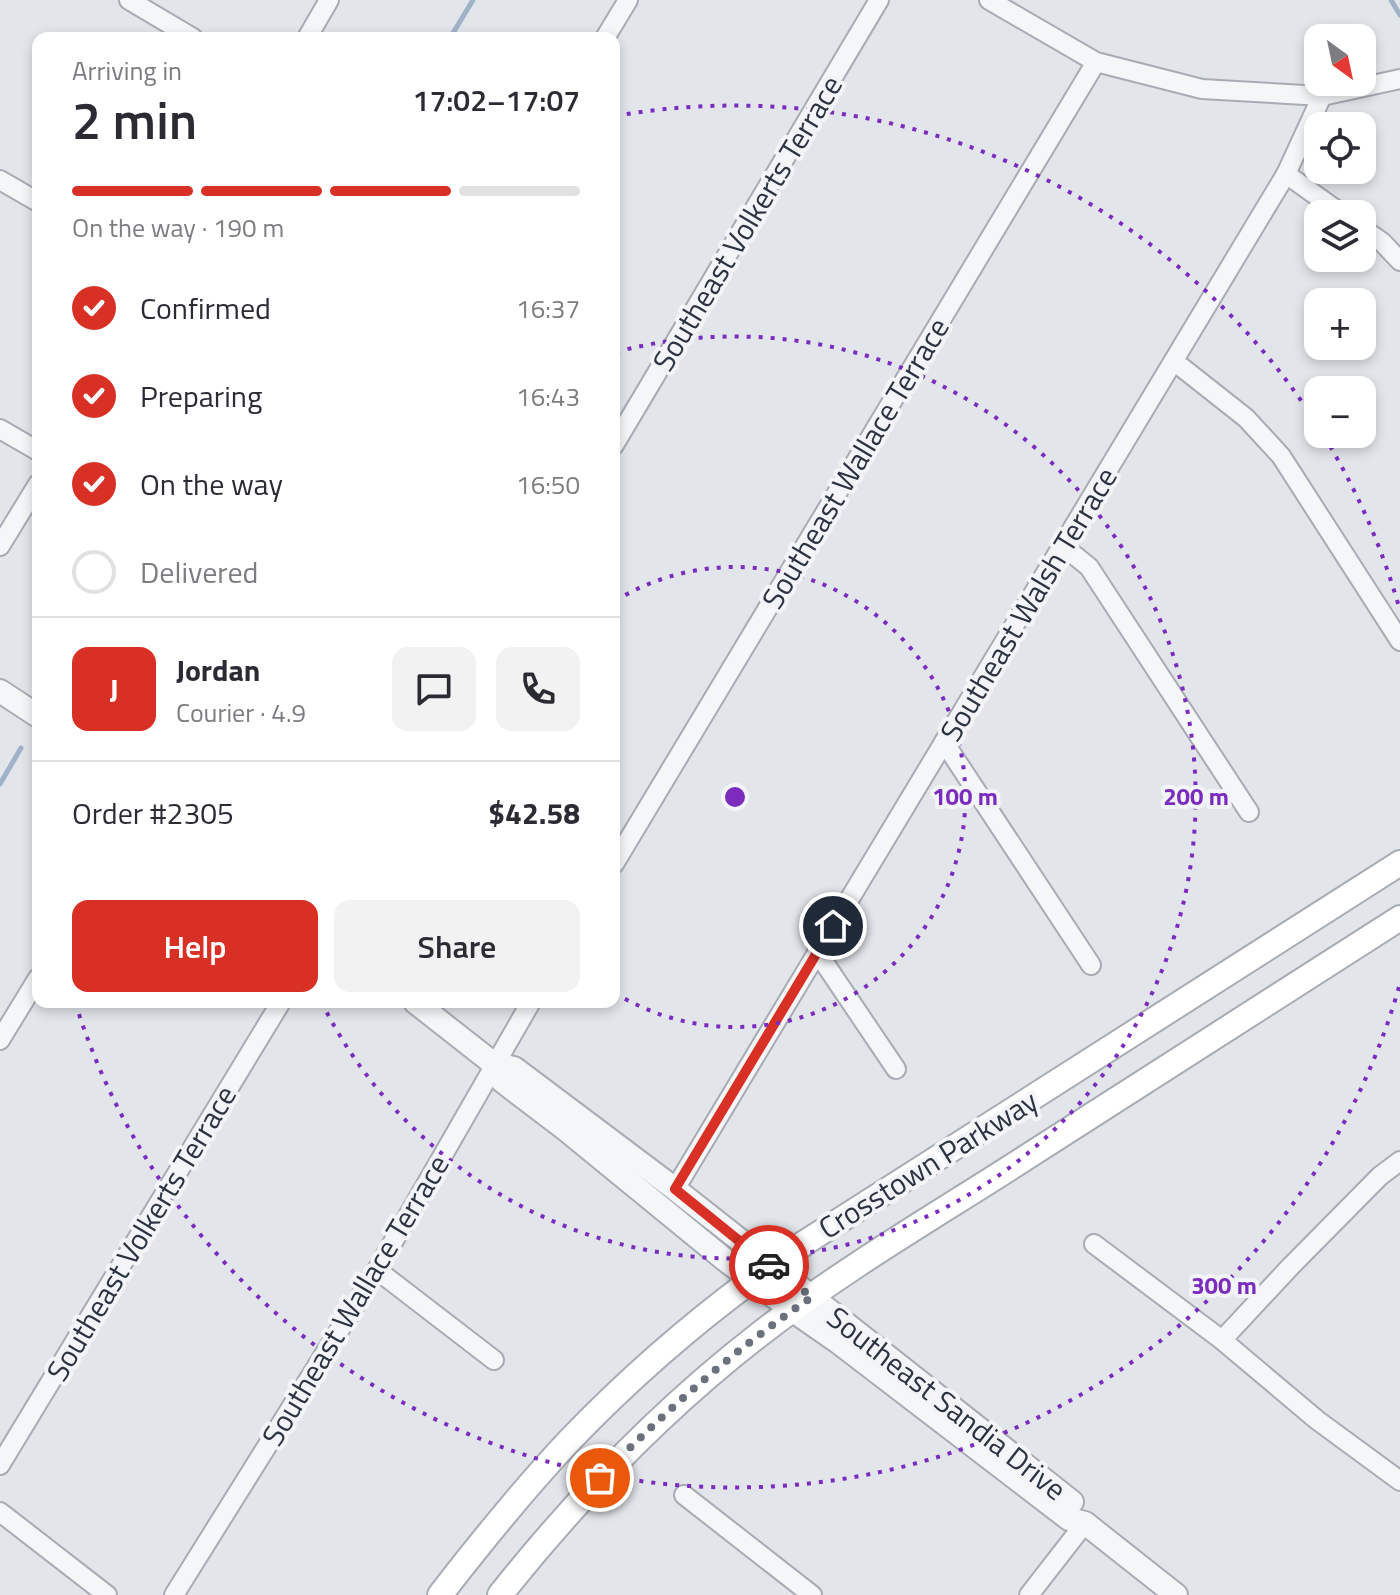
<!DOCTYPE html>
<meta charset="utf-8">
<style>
body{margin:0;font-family:"Titillium Web",sans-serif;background:#f2f2f3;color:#2b2b33;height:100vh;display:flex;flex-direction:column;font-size:30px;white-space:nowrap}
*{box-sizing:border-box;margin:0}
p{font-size:26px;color:#7c7c81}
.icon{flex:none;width:44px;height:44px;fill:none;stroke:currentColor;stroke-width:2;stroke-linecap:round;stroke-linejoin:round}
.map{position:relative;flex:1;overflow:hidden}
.details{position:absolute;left:32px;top:32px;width:588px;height:976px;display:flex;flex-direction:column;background:#fff;border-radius:16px;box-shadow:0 4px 12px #0003}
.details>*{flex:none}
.needle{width:52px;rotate:147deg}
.tools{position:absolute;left:1304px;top:24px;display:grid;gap:16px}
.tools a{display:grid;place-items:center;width:72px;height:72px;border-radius:16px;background:#fff;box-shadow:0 4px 12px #0003;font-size:40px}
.pin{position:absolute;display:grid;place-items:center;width:68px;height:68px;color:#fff;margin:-34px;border:4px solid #fff;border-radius:50%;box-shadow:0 2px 8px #0007}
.courier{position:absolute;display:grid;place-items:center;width:80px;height:80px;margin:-40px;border:6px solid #d93025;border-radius:50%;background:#fff;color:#222;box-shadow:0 2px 10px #0007}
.summary em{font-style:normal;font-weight:600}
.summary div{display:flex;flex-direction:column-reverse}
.summary{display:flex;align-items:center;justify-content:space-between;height:136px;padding:0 40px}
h1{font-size:52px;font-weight:600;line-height:60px}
.bar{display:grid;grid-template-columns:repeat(4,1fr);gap:12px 8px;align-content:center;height:96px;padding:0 40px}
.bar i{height:10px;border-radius:6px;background:#e1e1e2}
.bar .selected{background:#d93025}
.bar p{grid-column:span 4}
.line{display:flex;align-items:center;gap:20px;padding:0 40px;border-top:2px solid #e1e1e2}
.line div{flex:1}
.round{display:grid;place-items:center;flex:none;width:84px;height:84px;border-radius:16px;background:#f2f2f3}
ol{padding:0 40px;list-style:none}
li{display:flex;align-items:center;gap:24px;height:88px}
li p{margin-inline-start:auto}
li .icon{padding:8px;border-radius:50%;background:#d93025;color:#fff;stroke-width:4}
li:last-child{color:#7c7c81}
li i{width:44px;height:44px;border:4px solid #e1e1e2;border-radius:50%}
.primary-button{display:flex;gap:16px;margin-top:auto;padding:16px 40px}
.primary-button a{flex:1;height:92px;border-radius:16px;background:#d93025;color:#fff;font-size:32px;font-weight:600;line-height:92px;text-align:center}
.primary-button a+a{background:#f2f2f3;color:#2b2b33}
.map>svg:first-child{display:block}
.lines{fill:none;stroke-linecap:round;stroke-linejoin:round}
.stream{stroke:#9fb2c8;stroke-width:5}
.minor-casing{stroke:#a7acb4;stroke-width:22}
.tertiary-casing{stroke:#a7acb4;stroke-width:26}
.secondary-casing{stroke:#a7acb4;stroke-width:28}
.minor{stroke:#f5f6f8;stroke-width:18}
.tertiary{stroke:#f5f6f8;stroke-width:22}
.secondary{stroke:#fff;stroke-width:24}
.done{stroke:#6b717c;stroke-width:8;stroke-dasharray:0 14.4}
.route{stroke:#d93025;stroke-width:10}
.ring{fill:none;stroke:#7b2cbf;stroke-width:4;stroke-dasharray:4 8}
.labels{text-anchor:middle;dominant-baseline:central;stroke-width:8;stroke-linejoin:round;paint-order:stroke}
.street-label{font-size:30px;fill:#2b3241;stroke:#f2f4f7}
.centre{fill:#7b2cbf;stroke:#f2f4f7;stroke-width:4}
.ring-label{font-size:24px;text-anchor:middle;font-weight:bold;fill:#7b2cbf;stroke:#f2f4f7;stroke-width:8;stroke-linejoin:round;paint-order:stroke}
</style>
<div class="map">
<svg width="1400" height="1595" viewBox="0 0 1400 1595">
<rect width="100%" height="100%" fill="#e2e5ea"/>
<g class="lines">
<!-- stream -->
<g class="stream">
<polyline points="1391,0 1400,15"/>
<polyline points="450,38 473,0"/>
<polyline points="0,784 21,748"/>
</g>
<defs>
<g id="minor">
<polyline points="129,0 193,38"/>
<polyline points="989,0 1096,62 1202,89 1322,96 1400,79"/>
<polyline points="307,38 329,0"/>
<polyline points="605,38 628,0"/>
<polyline points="1286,174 1342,214"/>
<polyline points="0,180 38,202"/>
<polyline points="1362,228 1382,242 1400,261"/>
<polyline points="1175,362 1246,418 1281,456 1400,641"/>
<polyline points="0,429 38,451"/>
<polyline points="614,445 879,0"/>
<polyline points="0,546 38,484"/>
<polyline points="1063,546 1089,567 1249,812"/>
<polyline points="944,742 1091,965"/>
<polyline points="614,864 1096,62"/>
<polyline points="817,952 896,1069"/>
<polyline points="0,1040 38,978"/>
<polyline points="675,1189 1286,174 1322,96"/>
<polyline points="1094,1244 1222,1340 1317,1420 1400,1481"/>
<polyline points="377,1270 494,1360"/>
<polyline points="1222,1340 1291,1266 1380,1176 1400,1161"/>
<polyline points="0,1465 281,1002"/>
<polyline points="684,1495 812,1595"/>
<polyline points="0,1512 107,1595"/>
<polyline points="174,1595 377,1270 531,1002"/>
<polyline points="1029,1595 1085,1523"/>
</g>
<g id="tertiary">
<polyline points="0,691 38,716"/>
<polyline points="415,1002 494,1064 502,1081 565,1129 724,1259 792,1310 838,1342 1069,1519 1085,1523 1176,1595"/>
<polyline points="494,1064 514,1068 675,1189 1072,1502"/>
</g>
<g id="secondary">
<path d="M440,1595C481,1542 523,1490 569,1441C640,1367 721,1299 806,1242L1400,863"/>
<path d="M500,1595C577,1498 663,1409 760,1334C846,1267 942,1212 1033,1153C1155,1075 1278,996 1400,918"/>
</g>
</defs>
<!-- minor casing -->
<use href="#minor" class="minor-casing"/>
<!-- tertiary casing -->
<use href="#tertiary" class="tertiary-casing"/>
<!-- secondary casing -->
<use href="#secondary" class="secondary-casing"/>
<!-- minor -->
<use href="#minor" class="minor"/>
<!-- tertiary -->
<use href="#tertiary" class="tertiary"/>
<!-- secondary -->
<use href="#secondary" class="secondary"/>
</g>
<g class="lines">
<!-- done -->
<path class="done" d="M600,1478C665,1411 735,1349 812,1297L769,1265"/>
<!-- route -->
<polyline class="route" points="769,1265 675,1189 833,926"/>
</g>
<!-- distance rings -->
<g class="ring">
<path d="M615 601A230 230 0 1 1 615 993"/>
<path d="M616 352A461 461 0 1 1 322 1003"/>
<path d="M1399 987A691 691 0 0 1 76 1005M615 116A691 691 0 0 1 1318 426M1324 436A691 691 0 0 1 1399 607"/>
</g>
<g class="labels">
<!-- street labels -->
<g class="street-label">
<text transform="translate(747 223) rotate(-59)">Southeast Volkerts Terrace</text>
<text transform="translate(855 463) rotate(-59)">Southeast Wallace Terrace</text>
<text transform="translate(1028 604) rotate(-59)">Southeast Walsh Terrace</text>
<text transform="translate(928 1164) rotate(-32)">Crosstown Parkway</text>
<text transform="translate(141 1233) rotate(-59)">Southeast Volkerts Terrace</text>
<text transform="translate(355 1300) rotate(-59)">Southeast Wallace Terrace</text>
<text transform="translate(947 1403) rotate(38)">Southeast Sandia Drive</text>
</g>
</g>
<circle cx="735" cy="797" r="12" class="centre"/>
<g class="ring-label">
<text x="965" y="805">100 m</text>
<text x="1196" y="805">200 m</text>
<text x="1224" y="1294">300 m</text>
</g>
</svg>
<div class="tools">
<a><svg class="needle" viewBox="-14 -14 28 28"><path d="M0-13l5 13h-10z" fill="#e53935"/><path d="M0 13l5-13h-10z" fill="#7c7c81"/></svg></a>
<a><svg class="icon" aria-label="locate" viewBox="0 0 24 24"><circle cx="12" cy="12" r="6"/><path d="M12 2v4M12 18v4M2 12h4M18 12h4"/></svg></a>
<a><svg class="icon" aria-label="layers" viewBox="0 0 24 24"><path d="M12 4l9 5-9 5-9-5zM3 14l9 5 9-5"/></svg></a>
<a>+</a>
<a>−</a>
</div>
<div class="pin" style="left:600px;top:1478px;background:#ea580c"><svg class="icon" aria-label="bag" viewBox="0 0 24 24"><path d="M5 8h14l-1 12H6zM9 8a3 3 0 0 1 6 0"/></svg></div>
<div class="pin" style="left:833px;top:926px;background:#1f2937"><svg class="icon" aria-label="home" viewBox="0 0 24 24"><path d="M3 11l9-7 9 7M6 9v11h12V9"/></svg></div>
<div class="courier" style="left:769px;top:1265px"><svg class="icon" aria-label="car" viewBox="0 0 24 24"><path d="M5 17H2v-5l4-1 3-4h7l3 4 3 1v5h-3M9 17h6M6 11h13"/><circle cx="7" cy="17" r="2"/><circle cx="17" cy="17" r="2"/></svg></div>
<section class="details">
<div class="summary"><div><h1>2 min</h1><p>Arriving in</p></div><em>17:02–17:07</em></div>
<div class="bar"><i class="selected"></i><i class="selected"></i><i class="selected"></i><i></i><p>On the way · 190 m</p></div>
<ol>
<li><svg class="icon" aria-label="check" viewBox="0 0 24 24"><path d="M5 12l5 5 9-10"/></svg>Confirmed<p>16:37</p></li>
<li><svg class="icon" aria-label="check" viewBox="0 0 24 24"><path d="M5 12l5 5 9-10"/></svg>Preparing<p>16:43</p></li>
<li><svg class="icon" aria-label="check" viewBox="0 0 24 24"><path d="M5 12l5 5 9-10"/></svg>On the way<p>16:50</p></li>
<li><i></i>Delivered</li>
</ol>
<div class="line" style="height:144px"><b class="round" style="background:#d93025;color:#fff">J</b><div><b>Jordan</b><p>Courier · 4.9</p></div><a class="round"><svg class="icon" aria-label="chat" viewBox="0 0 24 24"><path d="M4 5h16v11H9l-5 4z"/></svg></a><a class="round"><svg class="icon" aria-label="phone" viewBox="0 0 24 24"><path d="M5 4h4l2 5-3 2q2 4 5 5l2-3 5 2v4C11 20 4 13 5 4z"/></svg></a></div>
<div class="line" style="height:104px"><div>Order #2305</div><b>$42.58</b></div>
<div class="primary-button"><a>Help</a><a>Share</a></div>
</section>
</div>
